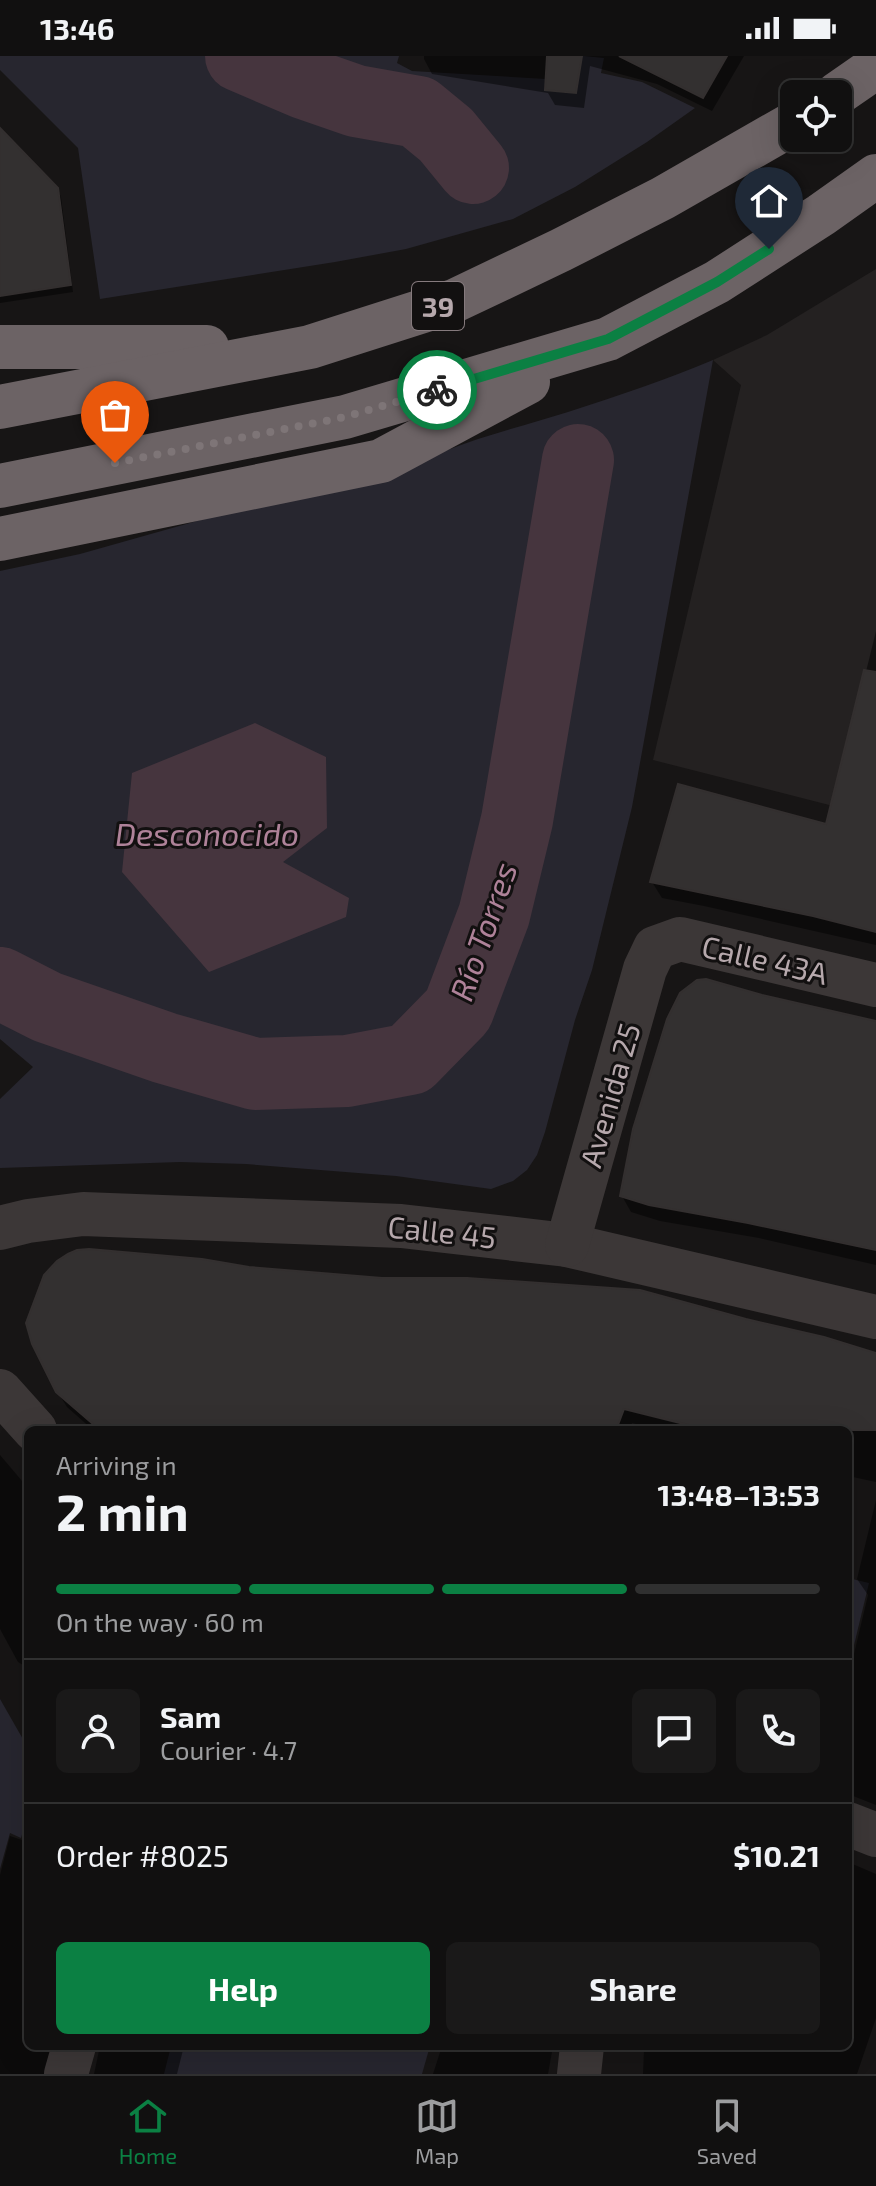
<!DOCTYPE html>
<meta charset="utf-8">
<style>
body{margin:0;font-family:"Exo 2",sans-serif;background:#1a1919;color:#f1f3f6;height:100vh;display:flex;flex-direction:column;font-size:30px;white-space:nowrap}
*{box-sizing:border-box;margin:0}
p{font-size:26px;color:#9c9d9f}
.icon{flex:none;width:44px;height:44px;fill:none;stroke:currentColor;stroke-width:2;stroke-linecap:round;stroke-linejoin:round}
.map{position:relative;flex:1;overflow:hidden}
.side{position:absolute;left:24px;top:1370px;width:828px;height:624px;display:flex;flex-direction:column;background:#111010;border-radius:12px;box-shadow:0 8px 32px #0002,0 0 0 2px #303030}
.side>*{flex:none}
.buttons{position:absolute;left:780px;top:24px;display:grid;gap:16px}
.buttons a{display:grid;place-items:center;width:72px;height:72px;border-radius:12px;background:#111010;box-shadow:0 8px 32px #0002,0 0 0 2px #303030;font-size:40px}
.pin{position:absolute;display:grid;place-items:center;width:68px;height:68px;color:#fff;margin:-82px -34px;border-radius:50% 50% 50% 0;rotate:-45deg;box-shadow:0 0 8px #0007}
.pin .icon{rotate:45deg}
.courier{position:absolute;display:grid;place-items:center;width:80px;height:80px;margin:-40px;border:6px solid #0b8043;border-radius:50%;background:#fff;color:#222;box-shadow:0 2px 10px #0007}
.head em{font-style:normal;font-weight:700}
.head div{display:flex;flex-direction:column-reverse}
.head{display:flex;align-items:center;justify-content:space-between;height:136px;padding:0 32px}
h1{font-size:52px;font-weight:700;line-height:60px}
.bar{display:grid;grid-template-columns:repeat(4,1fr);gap:12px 8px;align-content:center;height:96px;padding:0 32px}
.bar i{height:10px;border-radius:6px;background:#303030}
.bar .on{background:#0b8043}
.bar p{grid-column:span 4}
.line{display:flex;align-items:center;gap:20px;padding:0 32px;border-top:2px solid #303030}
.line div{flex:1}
.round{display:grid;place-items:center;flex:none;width:84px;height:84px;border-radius:12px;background:#1a1919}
.cta{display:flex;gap:16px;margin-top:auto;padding:16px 32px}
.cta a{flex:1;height:92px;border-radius:12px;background:#0b8043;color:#fff;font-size:32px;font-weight:700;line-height:92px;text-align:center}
.cta a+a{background:#1a1919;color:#f1f3f6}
.status{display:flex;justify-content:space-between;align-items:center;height:56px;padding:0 40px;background:#111010;direction:ltr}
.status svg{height:22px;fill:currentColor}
.menu{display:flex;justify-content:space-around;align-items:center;height:112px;border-top:2px solid #303030;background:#111010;font-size:22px;color:#9c9d9f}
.menu a{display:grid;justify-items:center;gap:4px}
.menu .on{color:#0b8043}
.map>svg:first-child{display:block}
.built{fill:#242121}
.green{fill:#27262f}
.water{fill:#46353e}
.shadow{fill:#0007}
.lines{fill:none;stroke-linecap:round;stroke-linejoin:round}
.river{stroke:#46353e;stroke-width:72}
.building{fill:#333030;stroke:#332f2f;stroke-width:2}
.street{stroke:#3c3737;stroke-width:44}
.highway{stroke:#6c6365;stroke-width:44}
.done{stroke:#7e7577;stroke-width:8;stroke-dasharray:0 14.4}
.route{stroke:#0b8043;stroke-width:10}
.labels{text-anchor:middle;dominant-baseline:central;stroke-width:6;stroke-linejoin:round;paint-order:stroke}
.shield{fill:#121010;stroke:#857a7d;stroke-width:2}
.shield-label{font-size:28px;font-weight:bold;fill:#b6a8ac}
.street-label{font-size:30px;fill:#b6a8ac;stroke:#121010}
.water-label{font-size:32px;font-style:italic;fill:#af8299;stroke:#121010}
</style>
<div class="status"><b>13:46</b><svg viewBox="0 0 49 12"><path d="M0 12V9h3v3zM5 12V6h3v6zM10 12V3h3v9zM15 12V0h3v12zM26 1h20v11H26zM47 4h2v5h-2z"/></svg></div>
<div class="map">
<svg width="876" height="2018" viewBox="0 0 876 2018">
<rect width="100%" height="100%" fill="#171515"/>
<!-- built -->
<polygon class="built" points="876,213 876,761 653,704 741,329 713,304 767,279"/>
<!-- green -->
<g class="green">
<polygon points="0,0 399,0 397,7 412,15 546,23 545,34 576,37 582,0 584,0 604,2 601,17 642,26 695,52 647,86 575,131 513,163 406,193 335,206 100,243 78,92 0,14"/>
<path d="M713,304L632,751L592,914L575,964L545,1076L537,1099L527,1114L513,1125L491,1133L396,1120L246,1108L180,1106L0,1112V1043L33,1011L0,983V515L80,498L445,395C485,379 527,369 568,356C617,340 666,324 713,304Z"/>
<polygon points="848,1522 869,1527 848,1614"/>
<polygon points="0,1643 28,1692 28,1757 21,1782 10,1777 0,1813"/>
<polygon points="171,1990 430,1990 422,2018 164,2018"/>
</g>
<!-- water -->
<polygon class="water" points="255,667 326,701 327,772 283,806 349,842 346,861 209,916 122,816 132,717"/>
<!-- shadow -->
<g class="shadow">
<polygon points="424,0 744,0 712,55 657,28 590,10 584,52 555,49 548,37 432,18 424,3"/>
<polygon points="0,75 57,133 61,141 73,236 0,247"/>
<polygon points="876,575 876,889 704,850 662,842 652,826 828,770"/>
<polygon points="876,969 876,1209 759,1182 660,1165 631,1156 622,1140"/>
<polygon points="876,1299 876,1426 848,1420 848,1374 659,1374 632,1367 630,1374 93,1374 67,1351 57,1335"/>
<polygon points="0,1399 28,1432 28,1612 18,1606 0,1573"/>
<polygon points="876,1444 876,1749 848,1738 848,1623 868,1539 857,1523"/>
<polygon points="10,1780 28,1786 28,1990 65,1990 53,2018 0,2018 0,1819"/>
<polygon points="848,1806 876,1818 876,1962 857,2018 643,2018 644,1994 634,1993 633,1990 848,1990"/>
<polygon points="100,1990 184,1990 177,2018 94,2018"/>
<polygon points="442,1990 553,1990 548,2018 433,2018"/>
</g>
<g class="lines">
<!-- river -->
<g class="river">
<polyline points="241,0 304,27 356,45 418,56 446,79 473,112"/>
<polyline points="0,927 47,951 165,992 255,1018 347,1015 410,1003 458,954 494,859 517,764 578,404"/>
</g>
</g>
<!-- building -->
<g class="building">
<polygon points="547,0 582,0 576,37 545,34"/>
<polygon points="619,0 727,0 703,42"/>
<polygon points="0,72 58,132 71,229 0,240"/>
<polygon points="864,614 876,616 876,876 813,860 650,826 678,728 826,768"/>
<polygon points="706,923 762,939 876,965 876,1194 748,1167 649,1149 620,1140 633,1073 667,963 680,937 697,924"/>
<polygon points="89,1193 202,1203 249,1211 382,1222 467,1222 640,1234 746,1263 824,1281 876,1297 876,1374 708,1374 624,1353 616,1374 100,1374 56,1336 32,1288 26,1267 44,1219 57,1205 68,1198 77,1194"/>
</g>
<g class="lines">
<!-- street -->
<g class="street">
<polyline points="0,1172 28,1165 83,1158 401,1170 567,1189 876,1261"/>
<polyline points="567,1189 645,913 655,892 680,883 876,929"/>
<polyline points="0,1335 35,1374"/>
<polyline points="848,1768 876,1779"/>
<polyline points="66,2018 74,1990"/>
<polyline points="579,2018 582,1990"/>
</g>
<!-- highway -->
<g class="highway">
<polyline points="837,38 876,11"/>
<polyline points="0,291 207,291"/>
<polyline points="0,351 310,291 454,245 561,194 663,142 794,67"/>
<polyline points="0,430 345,361 608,283 717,226 821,159 876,120"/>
<polyline points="0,483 381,405 528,326"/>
</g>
</g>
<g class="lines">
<!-- done -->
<polyline class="done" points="115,407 345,361 437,334"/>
<!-- route -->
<polyline class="route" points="437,334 608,283 717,226 769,193"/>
</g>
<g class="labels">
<!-- shield labels -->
<rect class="shield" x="412" y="226" width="52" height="48" rx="6"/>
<g class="shield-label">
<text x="438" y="250">39</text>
</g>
<!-- street labels -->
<g class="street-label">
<text transform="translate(765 903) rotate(13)">Calle 43A</text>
<text transform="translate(609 1039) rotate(-74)">Avenida 25</text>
<text transform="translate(442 1175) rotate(6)">Calle 45</text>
</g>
<!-- water labels -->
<g class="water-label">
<text x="207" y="777">Desconocido</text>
<text transform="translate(482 875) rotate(-71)">Río Torres</text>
</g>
</g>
</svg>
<div class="buttons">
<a><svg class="icon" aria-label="locate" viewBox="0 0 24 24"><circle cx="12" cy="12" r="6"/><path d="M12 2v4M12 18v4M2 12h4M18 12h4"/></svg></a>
</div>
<div class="pin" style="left:115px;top:407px;background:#ea580c"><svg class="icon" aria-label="bag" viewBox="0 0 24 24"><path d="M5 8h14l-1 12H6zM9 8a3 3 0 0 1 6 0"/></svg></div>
<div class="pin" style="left:769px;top:193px;background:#1f2937"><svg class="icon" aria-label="home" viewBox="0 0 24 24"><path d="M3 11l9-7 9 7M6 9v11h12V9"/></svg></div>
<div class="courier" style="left:437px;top:334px"><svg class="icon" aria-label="bike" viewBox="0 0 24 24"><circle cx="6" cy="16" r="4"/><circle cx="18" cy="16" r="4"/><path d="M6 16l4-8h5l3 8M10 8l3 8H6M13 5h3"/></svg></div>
<section class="side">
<div class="head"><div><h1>2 min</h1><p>Arriving in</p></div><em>13:48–13:53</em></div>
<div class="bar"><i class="on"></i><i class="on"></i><i class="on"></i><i></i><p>On the way · 60 m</p></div>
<div class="line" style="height:144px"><a class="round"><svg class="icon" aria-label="person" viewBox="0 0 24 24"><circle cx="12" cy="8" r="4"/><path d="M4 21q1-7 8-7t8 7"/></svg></a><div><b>Sam</b><p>Courier · 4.7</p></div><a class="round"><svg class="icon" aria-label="chat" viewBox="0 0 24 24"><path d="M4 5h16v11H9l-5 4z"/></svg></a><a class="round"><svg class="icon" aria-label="phone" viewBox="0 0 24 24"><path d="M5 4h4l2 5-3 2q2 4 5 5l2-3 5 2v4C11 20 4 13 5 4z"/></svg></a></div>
<div class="line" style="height:104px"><div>Order #8025</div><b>$10.21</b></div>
<div class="cta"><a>Help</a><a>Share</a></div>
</section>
</div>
<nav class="menu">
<a class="on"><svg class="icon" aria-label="home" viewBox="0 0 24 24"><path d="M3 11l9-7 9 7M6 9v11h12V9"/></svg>Home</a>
<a><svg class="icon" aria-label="map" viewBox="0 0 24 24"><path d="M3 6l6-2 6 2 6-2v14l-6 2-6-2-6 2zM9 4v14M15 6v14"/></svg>Map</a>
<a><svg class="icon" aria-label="saved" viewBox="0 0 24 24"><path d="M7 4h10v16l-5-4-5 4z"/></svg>Saved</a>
</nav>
